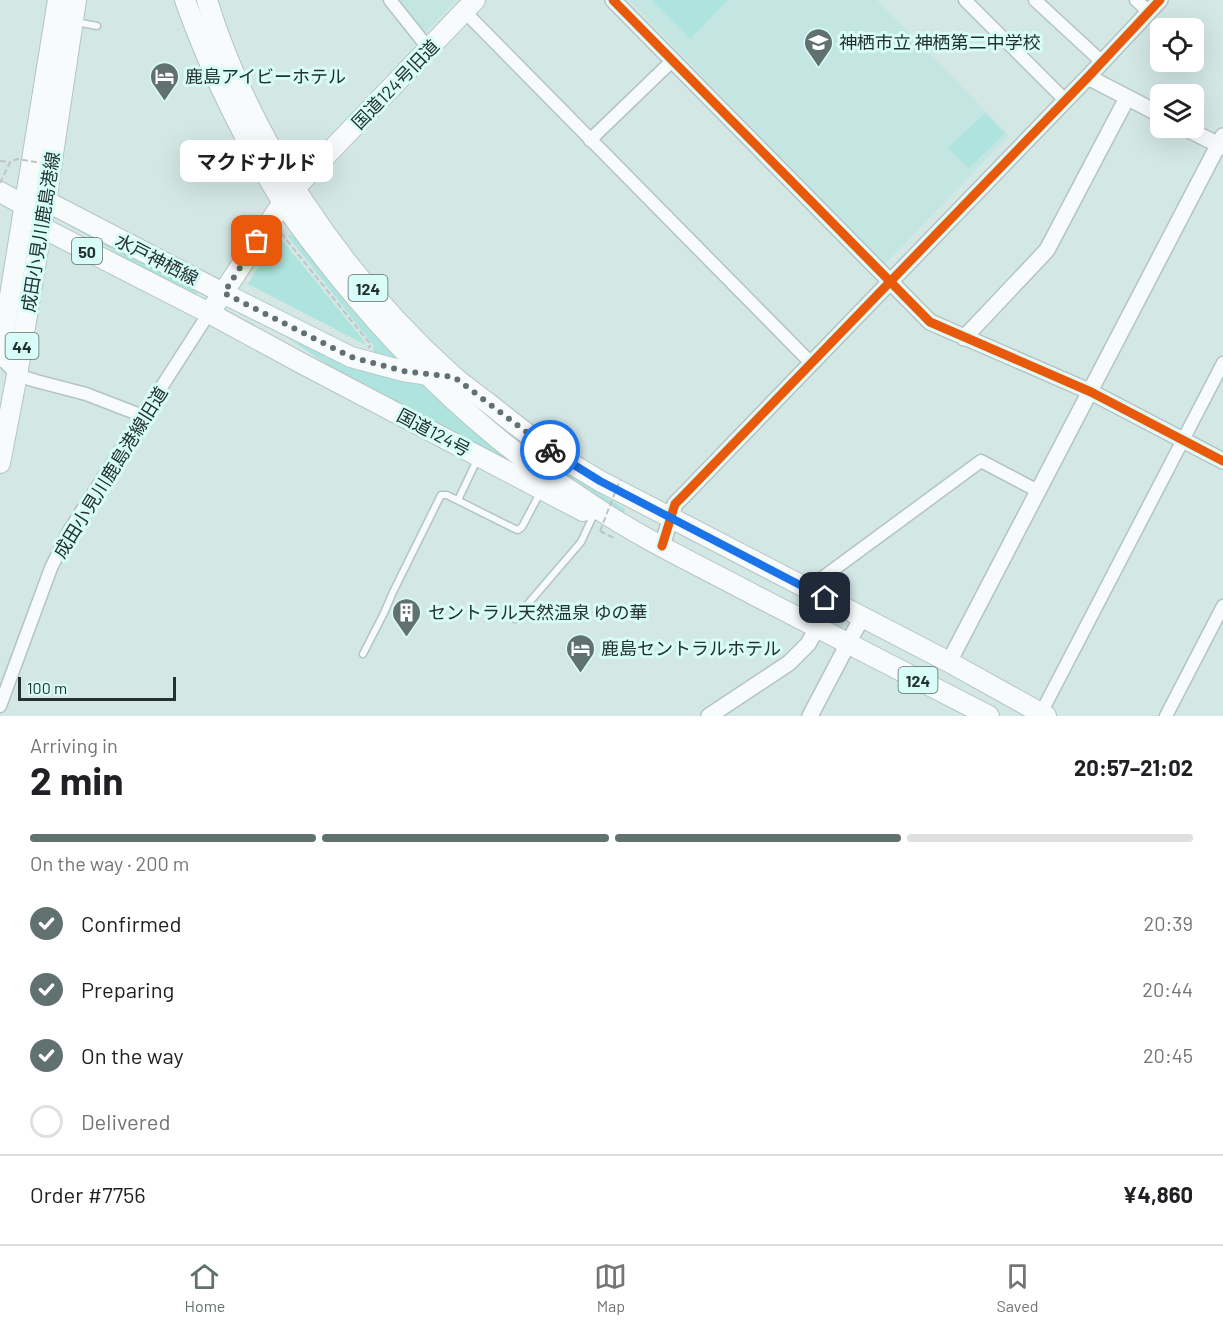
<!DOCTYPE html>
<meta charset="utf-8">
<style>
body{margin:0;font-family:Barlow,"Noto Sans JP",sans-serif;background:#f2f2f2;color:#202124;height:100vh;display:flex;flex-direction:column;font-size:22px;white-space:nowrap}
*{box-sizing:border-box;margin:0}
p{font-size:20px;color:#757577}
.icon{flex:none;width:33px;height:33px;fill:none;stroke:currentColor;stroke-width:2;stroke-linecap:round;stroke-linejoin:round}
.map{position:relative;height:716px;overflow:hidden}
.details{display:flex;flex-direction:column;background:#fff;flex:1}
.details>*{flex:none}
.tools{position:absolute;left:1150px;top:18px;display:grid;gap:12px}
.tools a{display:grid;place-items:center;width:54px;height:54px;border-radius:9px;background:#fff;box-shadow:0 6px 24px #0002;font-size:30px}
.scale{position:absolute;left:18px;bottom:15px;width:158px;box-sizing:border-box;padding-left:6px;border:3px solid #233130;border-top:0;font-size:16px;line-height:21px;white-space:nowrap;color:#233130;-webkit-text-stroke:4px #d8fdf9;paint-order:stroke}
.pin{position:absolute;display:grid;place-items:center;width:51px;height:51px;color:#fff;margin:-26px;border-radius:12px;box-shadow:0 3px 9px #0006}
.courier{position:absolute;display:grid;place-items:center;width:60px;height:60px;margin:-30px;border:4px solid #1a73e8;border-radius:50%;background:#fff;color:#222;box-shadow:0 2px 8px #0007}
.bubble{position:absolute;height:42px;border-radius:9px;background:#fff;box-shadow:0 6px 24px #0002;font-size:20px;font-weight:700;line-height:42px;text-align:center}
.summary em{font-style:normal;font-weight:700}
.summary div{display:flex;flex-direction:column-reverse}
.summary{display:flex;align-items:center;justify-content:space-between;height:102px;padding:0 30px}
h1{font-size:39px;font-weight:700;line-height:45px}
.bar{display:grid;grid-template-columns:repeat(4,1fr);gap:9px 6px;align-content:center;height:72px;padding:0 30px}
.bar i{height:8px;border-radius:4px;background:#e0e0e0}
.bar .active{background:#61716f}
.bar p{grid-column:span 4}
.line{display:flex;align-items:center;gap:15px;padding:0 30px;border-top:2px solid #e0e0e0}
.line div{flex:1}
ol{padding:0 30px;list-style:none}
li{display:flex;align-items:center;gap:18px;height:66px}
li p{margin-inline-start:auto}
li .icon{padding:6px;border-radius:50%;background:#61716f;color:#fff;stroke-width:4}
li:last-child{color:#757577}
li i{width:33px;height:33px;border:3px solid #e0e0e0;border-radius:50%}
.dock{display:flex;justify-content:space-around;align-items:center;height:84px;border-top:2px solid #e0e0e0;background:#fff;font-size:16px;color:#757577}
.dock a{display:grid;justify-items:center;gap:3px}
.dock .active{color:#61716f}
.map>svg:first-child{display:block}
.built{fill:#c4e6e2}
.green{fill:#aee3de}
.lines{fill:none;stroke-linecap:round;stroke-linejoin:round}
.service-casing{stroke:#b4c4c3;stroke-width:9}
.minor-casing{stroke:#b4c4c3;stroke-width:15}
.tertiary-casing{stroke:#b4c4c3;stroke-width:18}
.primary-casing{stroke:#b4c4c3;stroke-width:22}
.trunk-casing{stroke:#b4c4c3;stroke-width:22}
.path{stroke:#bec6c5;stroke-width:2;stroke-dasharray:6 3;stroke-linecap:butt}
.service{stroke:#f8fbfb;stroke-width:6}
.minor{stroke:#f8fbfb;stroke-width:12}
.tertiary{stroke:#f8fbfb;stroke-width:15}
.primary{stroke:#f8fbfb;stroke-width:20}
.trunk{stroke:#f8fbfb;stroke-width:20}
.path-bridge{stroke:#bec6c5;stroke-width:2;stroke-dasharray:6 3;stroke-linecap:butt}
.cycleway-casing{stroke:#d8fdf9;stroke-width:13}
.cycleway{stroke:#e8590c;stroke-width:9}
.done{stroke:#61716f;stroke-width:6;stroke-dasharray:0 10.8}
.route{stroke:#1a73e8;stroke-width:8}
.labels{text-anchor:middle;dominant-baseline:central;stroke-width:6;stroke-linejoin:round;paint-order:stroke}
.shield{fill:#d8fdf9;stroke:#596e6c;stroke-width:1.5}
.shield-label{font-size:16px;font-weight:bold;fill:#233130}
.poi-label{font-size:18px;fill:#233130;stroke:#d8fdf9;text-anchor:start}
.street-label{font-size:18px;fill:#233130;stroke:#d8fdf9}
</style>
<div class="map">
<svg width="1223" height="716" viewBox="0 0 1223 716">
<rect width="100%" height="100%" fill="#d3e7e5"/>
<!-- built -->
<g class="built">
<polygon points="399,0 456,0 424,34"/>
<polygon points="629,0 877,0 1009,135 887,262 884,264"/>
</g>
<!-- green -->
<g class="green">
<polygon points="651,0 728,0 690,39"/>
<polygon points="985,113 1005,133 969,168 948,148"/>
<polygon points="71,221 197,292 196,296 140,268 111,249 70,226"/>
<polygon points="296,231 314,261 337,290 403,364 373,352 374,346 288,236"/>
<polygon points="282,240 365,342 364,344 248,284 273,243"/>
<polygon points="245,311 422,381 532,477 392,399 331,367 282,334 244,315"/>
<polygon points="505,426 565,472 625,509 623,514 555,473 501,430"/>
</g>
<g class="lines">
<defs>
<g id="service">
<polyline points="76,22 97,26"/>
<polyline points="458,500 477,460"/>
<polyline points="515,619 581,542 595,512"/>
<polyline points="363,654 384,613 393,592 441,495 447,495 513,528 518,530 522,527 540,493"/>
</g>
<g id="minor">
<polyline points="390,0 429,49"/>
<polyline points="965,0 1065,100"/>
<polyline points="1035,0 1102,62"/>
<polyline points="1136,0 1149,12"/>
<polyline points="464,11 811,363"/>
<polyline points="590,140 672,61"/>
<polyline points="0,357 17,375 36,381 86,394 143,416"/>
<polyline points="810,591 818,581 981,461 1038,491"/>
<polyline points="0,706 51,568 69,531 209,313"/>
<polyline points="1041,713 1223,363"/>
<polyline points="1166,716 1223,606"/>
</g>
<g id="tertiary">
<polyline points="613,0 930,322 1091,392 1223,461"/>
<polyline points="1088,77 1161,115"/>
<polyline points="1185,128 1223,147"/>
<polyline points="964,338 1047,250 1127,98"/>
<polyline points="662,546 675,504 684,495 1088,77 1160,0"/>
<polyline points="949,662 1223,136"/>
<polyline points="709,716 789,663 808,644 817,628"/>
<polyline points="810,716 862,617"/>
</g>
<g id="primary">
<polyline points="0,192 24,205 41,227 209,313"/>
<polyline points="33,203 46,201 223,293"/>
<polyline points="0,357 58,0"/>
<polyline points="0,463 17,375 46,201 76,0"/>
</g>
<g id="trunk">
<path d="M185,0C210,70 243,138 282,201C299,227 319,252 339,277C386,335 437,388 495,436C526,462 561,484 595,507C646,541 702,567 756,596C834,636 911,676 989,716"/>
<path d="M207,0C250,141 343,277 452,375C463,385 476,394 488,403C507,418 526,434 546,447C563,459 582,470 600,481L949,662L1046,716"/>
<polyline points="475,0 295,188 283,202 223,293 209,313 301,363 583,511"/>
<polyline points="223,293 351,357 403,371 429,375"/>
</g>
</defs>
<!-- service casing -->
<use href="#service" class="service-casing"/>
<!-- minor casing -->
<use href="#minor" class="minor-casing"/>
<!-- tertiary casing -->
<use href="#tertiary" class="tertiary-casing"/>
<!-- primary casing -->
<use href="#primary" class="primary-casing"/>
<!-- trunk casing -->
<use href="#trunk" class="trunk-casing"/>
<!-- path -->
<g class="path">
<polyline points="0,161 10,162"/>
<polyline points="281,233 371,345 368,348"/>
<polyline points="600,531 616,539"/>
</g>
<!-- service -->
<use href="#service" class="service"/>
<!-- minor -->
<use href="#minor" class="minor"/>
<!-- tertiary -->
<use href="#tertiary" class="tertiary"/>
<!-- primary -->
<use href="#primary" class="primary"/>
<!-- trunk -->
<use href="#trunk" class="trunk"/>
<!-- path-bridge -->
<g class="path-bridge">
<polyline points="0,183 10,162 17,159 59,166"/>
<polyline points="600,531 620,480"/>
</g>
<defs>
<g id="cycleway">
<polyline points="613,0 930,322 1091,392 1223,461"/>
<polyline points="662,546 675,504 684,495 1088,77 1160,0"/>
</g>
</defs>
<!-- cycleway casing -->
<use href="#cycleway" class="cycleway-casing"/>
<!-- cycleway -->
<use href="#cycleway" class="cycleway"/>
</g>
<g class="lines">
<!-- done -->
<polyline class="done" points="257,241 224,293 351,357 403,371 454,377 550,450"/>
<!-- route -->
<polyline class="route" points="550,450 600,481 825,598"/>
</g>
<!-- icons -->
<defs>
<symbol id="school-pin" viewBox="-11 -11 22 30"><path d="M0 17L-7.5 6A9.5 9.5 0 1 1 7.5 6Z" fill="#61716f" stroke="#d8fdf9"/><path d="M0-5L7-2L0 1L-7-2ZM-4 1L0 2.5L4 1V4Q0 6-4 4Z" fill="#fff"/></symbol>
<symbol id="hotel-pin" viewBox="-11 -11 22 30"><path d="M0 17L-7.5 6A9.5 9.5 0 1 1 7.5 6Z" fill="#61716f" stroke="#d8fdf9"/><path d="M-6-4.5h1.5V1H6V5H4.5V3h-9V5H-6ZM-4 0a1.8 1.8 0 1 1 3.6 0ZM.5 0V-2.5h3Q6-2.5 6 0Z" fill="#fff"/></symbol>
<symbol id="building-pin" viewBox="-11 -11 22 30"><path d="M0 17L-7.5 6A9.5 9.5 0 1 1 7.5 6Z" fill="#61716f" stroke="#d8fdf9"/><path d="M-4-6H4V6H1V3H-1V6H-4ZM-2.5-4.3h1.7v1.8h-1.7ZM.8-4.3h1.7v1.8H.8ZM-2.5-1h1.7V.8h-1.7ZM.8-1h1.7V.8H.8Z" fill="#fff"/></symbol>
</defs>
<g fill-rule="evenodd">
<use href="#school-pin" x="802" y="26" width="33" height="45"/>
<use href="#hotel-pin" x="148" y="60" width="33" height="45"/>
<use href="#building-pin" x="390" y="596" width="33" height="45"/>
<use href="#hotel-pin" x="564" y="632" width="33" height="45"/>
</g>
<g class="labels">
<!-- shield labels -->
<g class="shield">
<rect x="72" y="238" width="30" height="26" rx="4.5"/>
<rect x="348.5" y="275" width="39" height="26" rx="4.5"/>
<rect x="5.5" y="333" width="33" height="26" rx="4.5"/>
<rect x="898.5" y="667" width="39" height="26" rx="4.5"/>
</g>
<g class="shield-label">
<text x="87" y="251">50</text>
<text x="368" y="288">124</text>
<text x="22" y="346">44</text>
<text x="918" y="680">124</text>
</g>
<!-- poi labels -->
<g class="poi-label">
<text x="839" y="42">神栖市立 神栖第二中学校</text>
<text x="185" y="76">鹿島アイビーホテル</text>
<text x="428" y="612">セントラル天然温泉 ゆの華</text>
<text x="601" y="648">鹿島セントラルホテル</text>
</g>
<!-- street labels -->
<g class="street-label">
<text transform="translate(395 84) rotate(-46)">国道124号旧道</text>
<text transform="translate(40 232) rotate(-81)">成田小見川鹿島港線</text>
<text transform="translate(157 259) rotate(27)">水戸神栖線</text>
<text transform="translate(434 432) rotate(28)">国道124号</text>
<text transform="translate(110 472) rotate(-58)">成田小見川鹿島港線旧道</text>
</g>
</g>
</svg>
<div class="tools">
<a><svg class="icon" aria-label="locate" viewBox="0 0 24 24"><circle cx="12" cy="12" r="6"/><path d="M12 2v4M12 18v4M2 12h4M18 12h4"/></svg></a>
<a><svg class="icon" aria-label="layers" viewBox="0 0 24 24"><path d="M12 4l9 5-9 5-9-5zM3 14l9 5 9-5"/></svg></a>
</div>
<div class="scale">100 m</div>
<div class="pin" style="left:257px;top:241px;background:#ea580c"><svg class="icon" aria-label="bag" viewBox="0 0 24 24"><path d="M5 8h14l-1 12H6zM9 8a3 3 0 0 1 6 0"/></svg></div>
<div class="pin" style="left:825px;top:598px;background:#1f2937"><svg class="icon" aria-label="home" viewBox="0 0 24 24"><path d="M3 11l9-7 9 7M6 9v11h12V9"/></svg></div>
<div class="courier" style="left:550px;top:450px"><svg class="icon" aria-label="bike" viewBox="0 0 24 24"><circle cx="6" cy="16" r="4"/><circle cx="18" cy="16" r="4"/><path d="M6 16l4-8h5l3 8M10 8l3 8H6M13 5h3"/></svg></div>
<div class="bubble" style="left:180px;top:140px;width:153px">マクドナルド</div>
</div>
<section class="details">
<div class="summary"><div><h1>2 min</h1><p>Arriving in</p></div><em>20:57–21:02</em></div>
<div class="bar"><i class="active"></i><i class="active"></i><i class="active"></i><i></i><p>On the way · 200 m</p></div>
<ol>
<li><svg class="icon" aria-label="check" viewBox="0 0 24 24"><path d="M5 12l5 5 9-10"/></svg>Confirmed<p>20:39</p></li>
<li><svg class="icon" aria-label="check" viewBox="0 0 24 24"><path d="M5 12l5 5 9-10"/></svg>Preparing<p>20:44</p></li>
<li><svg class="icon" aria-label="check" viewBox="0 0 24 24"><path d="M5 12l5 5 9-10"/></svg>On the way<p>20:45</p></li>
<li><i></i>Delivered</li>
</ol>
<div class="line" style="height:78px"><div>Order #7756</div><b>¥4,860</b></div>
</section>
<nav class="dock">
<a class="active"><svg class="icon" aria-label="home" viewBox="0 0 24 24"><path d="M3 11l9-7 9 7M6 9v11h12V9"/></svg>Home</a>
<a><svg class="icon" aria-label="map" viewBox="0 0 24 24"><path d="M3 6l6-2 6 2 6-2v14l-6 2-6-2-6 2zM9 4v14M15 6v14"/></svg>Map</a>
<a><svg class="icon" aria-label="saved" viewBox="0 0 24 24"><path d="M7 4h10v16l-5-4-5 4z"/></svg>Saved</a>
</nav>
